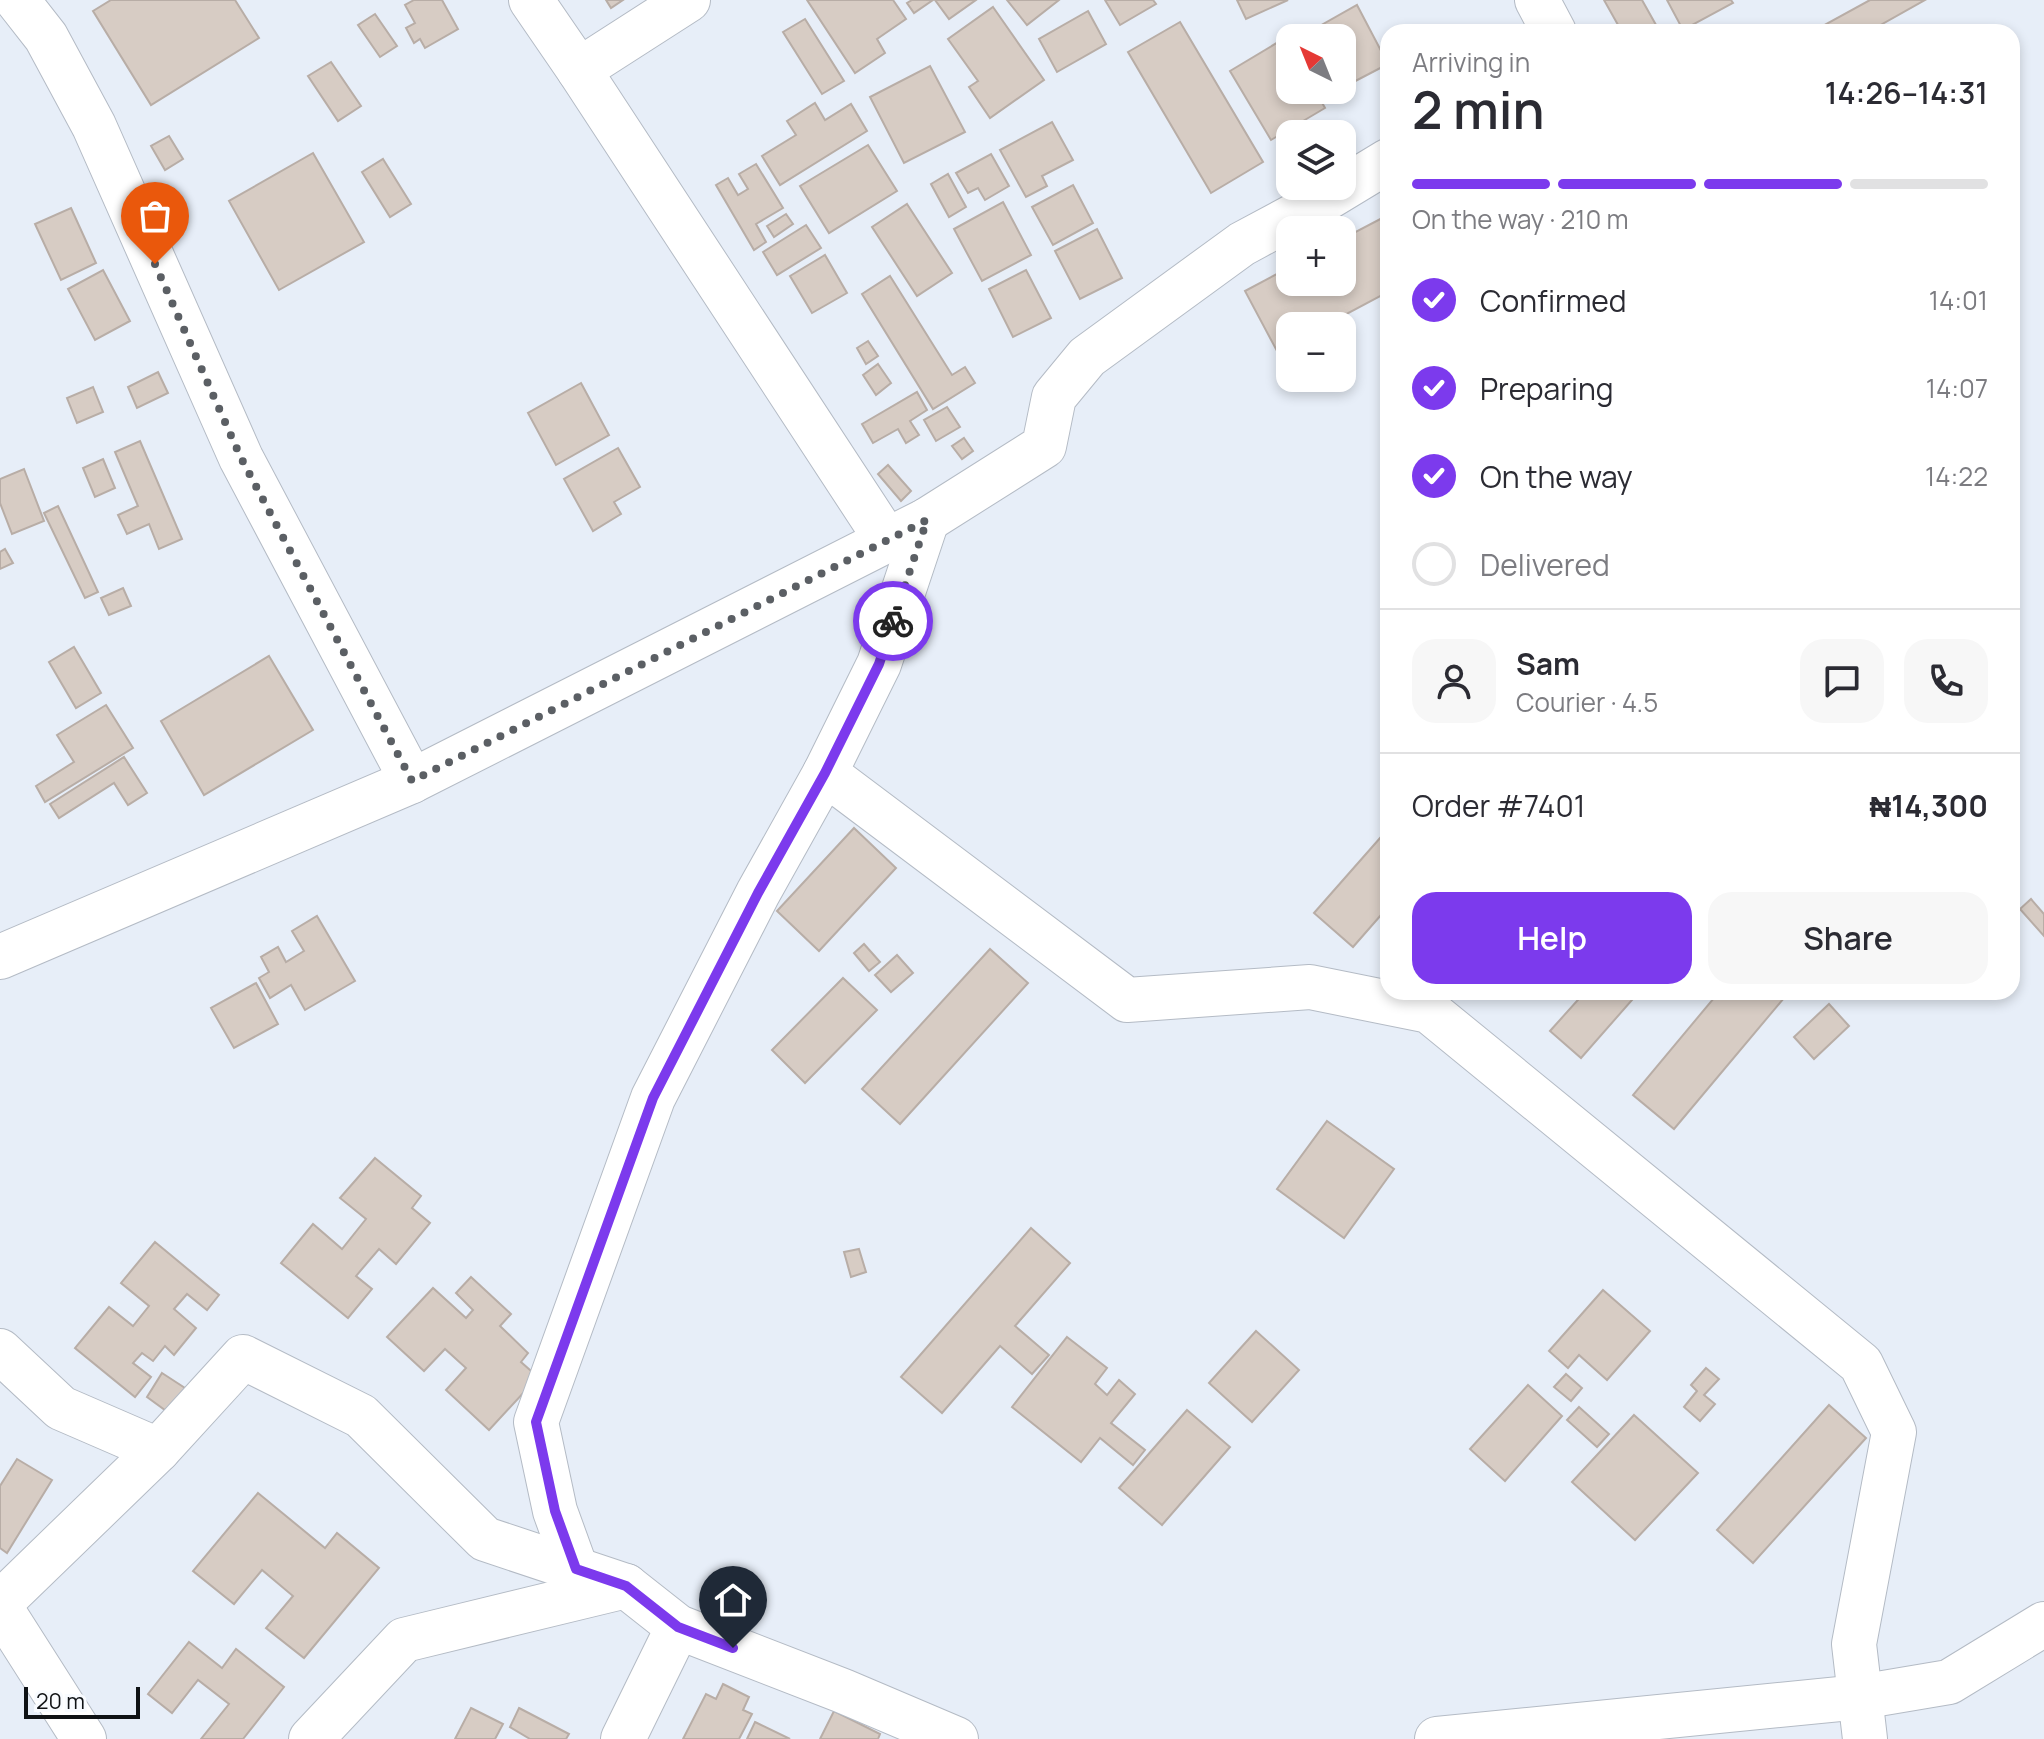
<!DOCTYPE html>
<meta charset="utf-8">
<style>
body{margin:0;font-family:Manrope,sans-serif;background:#f7f7f7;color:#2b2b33;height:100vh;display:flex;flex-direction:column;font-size:30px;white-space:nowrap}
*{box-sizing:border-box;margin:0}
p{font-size:26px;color:#7c7c81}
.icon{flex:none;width:44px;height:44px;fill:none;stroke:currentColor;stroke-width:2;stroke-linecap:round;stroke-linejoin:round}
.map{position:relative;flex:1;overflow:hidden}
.panel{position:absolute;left:1380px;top:24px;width:640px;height:976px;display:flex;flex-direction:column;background:#fff;border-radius:24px;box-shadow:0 4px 12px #0003}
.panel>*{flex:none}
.needle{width:52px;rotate:317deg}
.controls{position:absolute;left:1276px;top:24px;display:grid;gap:16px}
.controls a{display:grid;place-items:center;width:80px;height:80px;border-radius:16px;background:#fff;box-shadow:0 4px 12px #0003;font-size:40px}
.scale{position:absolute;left:24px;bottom:20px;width:116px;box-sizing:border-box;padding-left:8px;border:4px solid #0f1215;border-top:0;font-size:22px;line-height:28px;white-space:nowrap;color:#0f1215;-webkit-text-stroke:6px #f8fbff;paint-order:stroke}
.pin{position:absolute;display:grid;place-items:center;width:68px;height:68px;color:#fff;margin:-82px -34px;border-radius:50% 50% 50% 0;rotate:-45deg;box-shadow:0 0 8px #0007}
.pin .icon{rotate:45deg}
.courier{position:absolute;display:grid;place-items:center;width:80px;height:80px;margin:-40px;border:6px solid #7c3aed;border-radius:50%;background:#fff;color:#222;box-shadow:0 2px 10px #0007}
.headline em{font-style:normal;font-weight:600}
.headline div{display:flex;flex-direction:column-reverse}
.headline{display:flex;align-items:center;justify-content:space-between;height:136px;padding:0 32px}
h1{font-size:52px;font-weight:600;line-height:60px}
.bar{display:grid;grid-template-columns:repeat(4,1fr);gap:12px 8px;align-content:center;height:96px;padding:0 32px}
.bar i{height:10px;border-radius:6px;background:#e1e1e2}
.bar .active{background:#7c3aed}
.bar p{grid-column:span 4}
.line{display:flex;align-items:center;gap:20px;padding:0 32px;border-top:2px solid #e1e1e2}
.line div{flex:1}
.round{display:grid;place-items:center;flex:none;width:84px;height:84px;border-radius:24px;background:#f7f7f7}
ol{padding:0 32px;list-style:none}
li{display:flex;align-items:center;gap:24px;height:88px}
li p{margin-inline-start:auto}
li .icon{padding:8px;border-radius:50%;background:#7c3aed;color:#fff;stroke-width:4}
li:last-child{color:#7c7c81}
li i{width:44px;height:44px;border:4px solid #e1e1e2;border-radius:50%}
.cta{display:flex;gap:16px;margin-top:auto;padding:16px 32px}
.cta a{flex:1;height:92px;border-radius:24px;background:#7c3aed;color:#fff;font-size:32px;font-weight:600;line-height:92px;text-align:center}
.cta a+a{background:#f7f7f7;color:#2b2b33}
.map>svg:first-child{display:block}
.building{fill:#d7ccc4;stroke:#b8ada6;stroke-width:2}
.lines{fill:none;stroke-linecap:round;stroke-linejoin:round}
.minor-casing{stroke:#b4bbc5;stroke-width:46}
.minor{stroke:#fff;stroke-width:44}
.done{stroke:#5b5f64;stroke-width:8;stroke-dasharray:0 14.4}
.route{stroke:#7c3aed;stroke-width:10}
</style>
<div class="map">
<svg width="2044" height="1739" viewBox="0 0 2044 1739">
<rect width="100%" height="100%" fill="#e7eef8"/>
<!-- building -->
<g class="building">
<polygon points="111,0 235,0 259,38 151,105 93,11"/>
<polygon points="414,0 442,0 458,29 425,48 420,39 414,43 406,28 415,23 405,5"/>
<polygon points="606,0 623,0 611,8"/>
<polygon points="807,0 893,0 906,19 877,39 885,53 855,73"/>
<polygon points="912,0 933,0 914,13 907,3"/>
<polygon points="935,0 976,0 949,19"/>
<polygon points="1007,0 1059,0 1027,25"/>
<polygon points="1105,0 1153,0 1156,4 1120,25"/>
<polygon points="1237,0 1288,0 1246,19"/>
<polygon points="1604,0 1642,0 1656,25 1644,32 1622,32"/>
<polygon points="1667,0 1731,0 1733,3 1683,30"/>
<polygon points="1870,0 1925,0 1868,32 1819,32 1817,29"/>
<polygon points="1357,5 1388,64 1342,88 1342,38 1313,38 1309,32"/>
<polygon points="993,7 1044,80 990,118 969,87 978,81 948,39"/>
<polygon points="1088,11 1106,44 1057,72 1039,39"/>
<polygon points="375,14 397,46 380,57 358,25"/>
<polygon points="805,19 844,81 822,94 783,32"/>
<polygon points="1180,22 1263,162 1211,193 1128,52"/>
<polygon points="1285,38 1290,47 1290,90 1315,90 1325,108 1271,140 1230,71"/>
<polygon points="331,62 361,106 338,121 308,76"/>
<polygon points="930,66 965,132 904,163 870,97"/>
<polygon points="815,103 825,120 851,104 867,131 780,185 762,156 796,135 787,121"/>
<polygon points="1052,122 1073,160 1042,176 1047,186 1026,197 1000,150"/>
<polygon points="169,136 183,159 165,170 151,146"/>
<polygon points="868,145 897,191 829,233 800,186"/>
<polygon points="313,153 364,242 279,290 229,201"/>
<polygon points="991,154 1009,186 985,200 978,188 968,193 956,173"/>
<polygon points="383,159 411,204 390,217 362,172"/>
<polygon points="756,164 783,208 756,224 766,242 754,250 716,185 728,178 738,195 748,189 739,174"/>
<polygon points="948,174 966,207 949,217 931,184"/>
<polygon points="1073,185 1093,223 1053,245 1032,207"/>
<polygon points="1003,202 1031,255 982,281 954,229"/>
<polygon points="907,204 952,273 917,296 872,227"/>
<polygon points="71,208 96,263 61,280 35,224"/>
<polygon points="786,214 793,224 774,237 767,226"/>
<polygon points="1388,215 1388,292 1324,326 1290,326 1290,344 1277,351 1245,291 1290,267 1290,282 1342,282 1342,239"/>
<polygon points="806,225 821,248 777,275 763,252"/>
<polygon points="1097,229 1122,278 1080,299 1055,251"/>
<polygon points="825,255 847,293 812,313 790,276"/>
<polygon points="103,270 130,321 95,340 68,289"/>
<polygon points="1026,270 1051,318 1013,337 989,289"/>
<polygon points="890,276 952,375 965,367 975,383 933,409 862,294"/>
<polygon points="868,341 878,356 866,364 857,348"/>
<polygon points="878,364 891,383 876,395 863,375"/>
<polygon points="158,372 168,393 137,408 128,387"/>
<polygon points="581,383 609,435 556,465 528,413"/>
<polygon points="93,387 103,412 77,423 67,398"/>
<polygon points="917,392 927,410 910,421 919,435 906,443 898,429 873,443 862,424"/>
<polygon points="947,407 960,427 936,441 924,420"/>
<polygon points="964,438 973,451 962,459 952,446"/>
<polygon points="140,441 182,539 159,549 149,524 127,534 118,515 138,506 115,452"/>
<polygon points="618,448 640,487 614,502 621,514 593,531 564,479"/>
<polygon points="103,459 115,488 95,497 83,468"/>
<polygon points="888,465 911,491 901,501 878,474"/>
<polygon points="24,469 44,521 12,534 0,503 0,479"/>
<polygon points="58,506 98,592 85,598 44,513"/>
<polygon points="5,549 13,563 0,569 0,552"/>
<polygon points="123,588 131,606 109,615 101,598"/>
<polygon points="74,647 101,693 76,708 49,662"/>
<polygon points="269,656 313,730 204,795 161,721"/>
<polygon points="106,705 133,748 45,802 36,786 74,762 57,735"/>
<polygon points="124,757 147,793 128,805 114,783 59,818 50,804"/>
<polygon points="854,828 896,868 819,951 777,911"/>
<polygon points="1388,829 1388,907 1353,947 1314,913"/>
<polygon points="2031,899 2044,914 2044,936 2020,909"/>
<polygon points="317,916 355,981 305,1010 291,985 270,998 259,978 269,972 261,957 278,947 286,962 304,951 292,931"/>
<polygon points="864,944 880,962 869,971 854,953"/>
<polygon points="990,949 1028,983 900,1124 862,1089"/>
<polygon points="897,955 913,973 891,992 875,975"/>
<polygon points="843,978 877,1010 805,1083 772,1050"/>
<polygon points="256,983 278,1024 234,1048 211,1008"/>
<polygon points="1585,992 1639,992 1581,1058 1550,1031"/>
<polygon points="1719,992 1789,992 1674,1129 1633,1095"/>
<polygon points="1829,1004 1849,1026 1814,1059 1794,1037"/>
<polygon points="1327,1121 1394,1169 1344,1238 1277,1189"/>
<polygon points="375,1158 421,1196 412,1208 430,1223 396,1264 379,1249 356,1276 372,1289 348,1318 281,1263 313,1224 342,1249 366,1219 340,1198"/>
<polygon points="1031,1228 1070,1263 1015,1326 1049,1355 1032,1374 1000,1346 942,1413 901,1377"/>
<polygon points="155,1242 219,1295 207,1310 187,1294 174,1309 196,1328 174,1355 165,1346 153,1361 142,1353 133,1363 151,1377 135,1397 75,1348 109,1307 133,1326 149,1306 121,1283"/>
<polygon points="859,1249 866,1272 851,1277 844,1252"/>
<polygon points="471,1277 511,1314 500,1326 528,1353 521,1362 538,1377 489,1430 446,1390 466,1368 445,1349 424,1371 387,1337 433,1288 466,1318 473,1310 456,1293"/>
<polygon points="1603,1290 1650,1331 1607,1380 1579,1355 1568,1368 1549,1351"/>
<polygon points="1256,1331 1299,1370 1252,1422 1209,1383"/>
<polygon points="1067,1337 1107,1368 1095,1384 1107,1395 1119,1380 1135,1394 1111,1423 1145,1450 1133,1465 1100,1438 1081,1462 1012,1407"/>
<polygon points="1706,1368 1719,1379 1704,1395 1715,1404 1700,1421 1684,1407 1697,1391 1691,1385"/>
<polygon points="162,1373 185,1388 169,1413 147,1397"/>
<polygon points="1566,1374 1582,1388 1571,1401 1554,1387"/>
<polygon points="1528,1385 1562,1416 1505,1481 1470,1449"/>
<polygon points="1829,1405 1866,1438 1753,1563 1717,1530"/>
<polygon points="1579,1407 1609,1434 1597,1447 1567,1420"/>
<polygon points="1187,1410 1230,1447 1162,1525 1119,1488"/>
<polygon points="1634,1415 1698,1473 1635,1540 1572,1482"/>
<polygon points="17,1459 52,1480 7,1553 0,1548 0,1486"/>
<polygon points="258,1493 325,1548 337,1533 379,1568 304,1658 266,1628 293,1596 262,1570 234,1604 193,1571"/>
<polygon points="189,1642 222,1668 236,1649 284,1687 243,1739 201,1739 229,1704 198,1680 172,1713 148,1694"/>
<polygon points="723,1684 749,1697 743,1710 752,1714 739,1739 683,1739 706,1694 716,1699"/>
<polygon points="471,1708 503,1724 495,1739 455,1739"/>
<polygon points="519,1708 569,1734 566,1739 530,1739 510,1727"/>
<polygon points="834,1711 880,1734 878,1739 820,1739"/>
<polygon points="755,1722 790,1739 747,1739"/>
</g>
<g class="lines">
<defs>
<g id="minor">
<polyline points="17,0 46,37 94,126 241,458 412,781"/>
<polyline points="531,0 579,70 886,539"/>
<polyline points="1537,0 1554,32"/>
<polyline points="579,70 688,0"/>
<polyline points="825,773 1127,1000 1310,987 1429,1011 1861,1364 1894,1432 1854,1644 1865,1739"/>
<polyline points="0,957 412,781 927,520 1044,446 1054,397 1087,357 1242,244 1322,201 1388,161"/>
<polyline points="0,1351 61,1408 158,1450 243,1357 361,1416 485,1539 626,1586 678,1627 843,1691 956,1739"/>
<polyline points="576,1569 555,1511 536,1422 653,1098 758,893 825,773 879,664 927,520"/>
<polyline points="0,1603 158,1450"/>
<polyline points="0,1607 84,1739"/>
<polyline points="311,1739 404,1640 626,1586"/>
<polyline points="623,1739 678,1627"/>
<polyline points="1437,1739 1860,1697 1949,1682 2044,1624"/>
</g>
</defs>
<!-- minor casing -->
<use href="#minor" class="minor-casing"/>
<!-- minor -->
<use href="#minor" class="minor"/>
</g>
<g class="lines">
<!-- done -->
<polyline class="done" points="155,264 241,458 412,781 927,520 893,621"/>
<!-- route -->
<polyline class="route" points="733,1648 678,1627 626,1586 576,1569 555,1511 536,1422 653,1098 758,893 825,773 879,664 893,621"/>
</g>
</svg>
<div class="controls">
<a><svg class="needle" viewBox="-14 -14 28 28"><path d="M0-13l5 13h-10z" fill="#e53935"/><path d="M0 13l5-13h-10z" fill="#7c7c81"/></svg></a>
<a><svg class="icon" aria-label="layers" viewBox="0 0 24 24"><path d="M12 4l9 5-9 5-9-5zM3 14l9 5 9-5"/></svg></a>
<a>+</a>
<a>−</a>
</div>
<div class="scale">20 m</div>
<div class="pin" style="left:155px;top:264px;background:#ea580c"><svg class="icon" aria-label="bag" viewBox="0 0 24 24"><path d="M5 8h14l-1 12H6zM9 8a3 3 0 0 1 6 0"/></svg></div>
<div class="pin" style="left:733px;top:1648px;background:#1f2937"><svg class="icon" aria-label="home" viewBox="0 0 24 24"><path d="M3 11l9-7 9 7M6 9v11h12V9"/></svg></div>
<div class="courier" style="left:893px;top:621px"><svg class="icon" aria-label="bike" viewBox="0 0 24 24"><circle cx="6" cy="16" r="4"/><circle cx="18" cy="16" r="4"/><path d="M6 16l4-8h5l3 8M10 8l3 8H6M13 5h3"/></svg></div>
<section class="panel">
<div class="headline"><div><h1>2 min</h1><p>Arriving in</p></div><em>14:26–14:31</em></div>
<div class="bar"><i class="active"></i><i class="active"></i><i class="active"></i><i></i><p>On the way · 210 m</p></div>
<ol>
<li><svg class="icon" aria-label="check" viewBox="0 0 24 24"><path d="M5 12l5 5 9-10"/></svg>Confirmed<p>14:01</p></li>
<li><svg class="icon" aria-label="check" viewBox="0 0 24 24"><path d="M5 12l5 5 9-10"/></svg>Preparing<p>14:07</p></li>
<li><svg class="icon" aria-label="check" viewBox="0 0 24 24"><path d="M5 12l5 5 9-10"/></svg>On the way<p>14:22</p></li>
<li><i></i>Delivered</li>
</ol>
<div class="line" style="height:144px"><a class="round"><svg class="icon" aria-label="person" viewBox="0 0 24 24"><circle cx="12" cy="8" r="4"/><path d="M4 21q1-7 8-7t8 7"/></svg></a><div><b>Sam</b><p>Courier · 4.5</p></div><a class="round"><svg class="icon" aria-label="chat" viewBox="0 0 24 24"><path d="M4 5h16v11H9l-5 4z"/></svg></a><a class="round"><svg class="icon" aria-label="phone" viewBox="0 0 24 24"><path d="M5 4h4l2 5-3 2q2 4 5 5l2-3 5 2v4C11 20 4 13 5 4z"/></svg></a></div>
<div class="line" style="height:104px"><div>Order #7401</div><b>₦14,300</b></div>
<div class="cta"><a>Help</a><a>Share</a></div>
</section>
</div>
